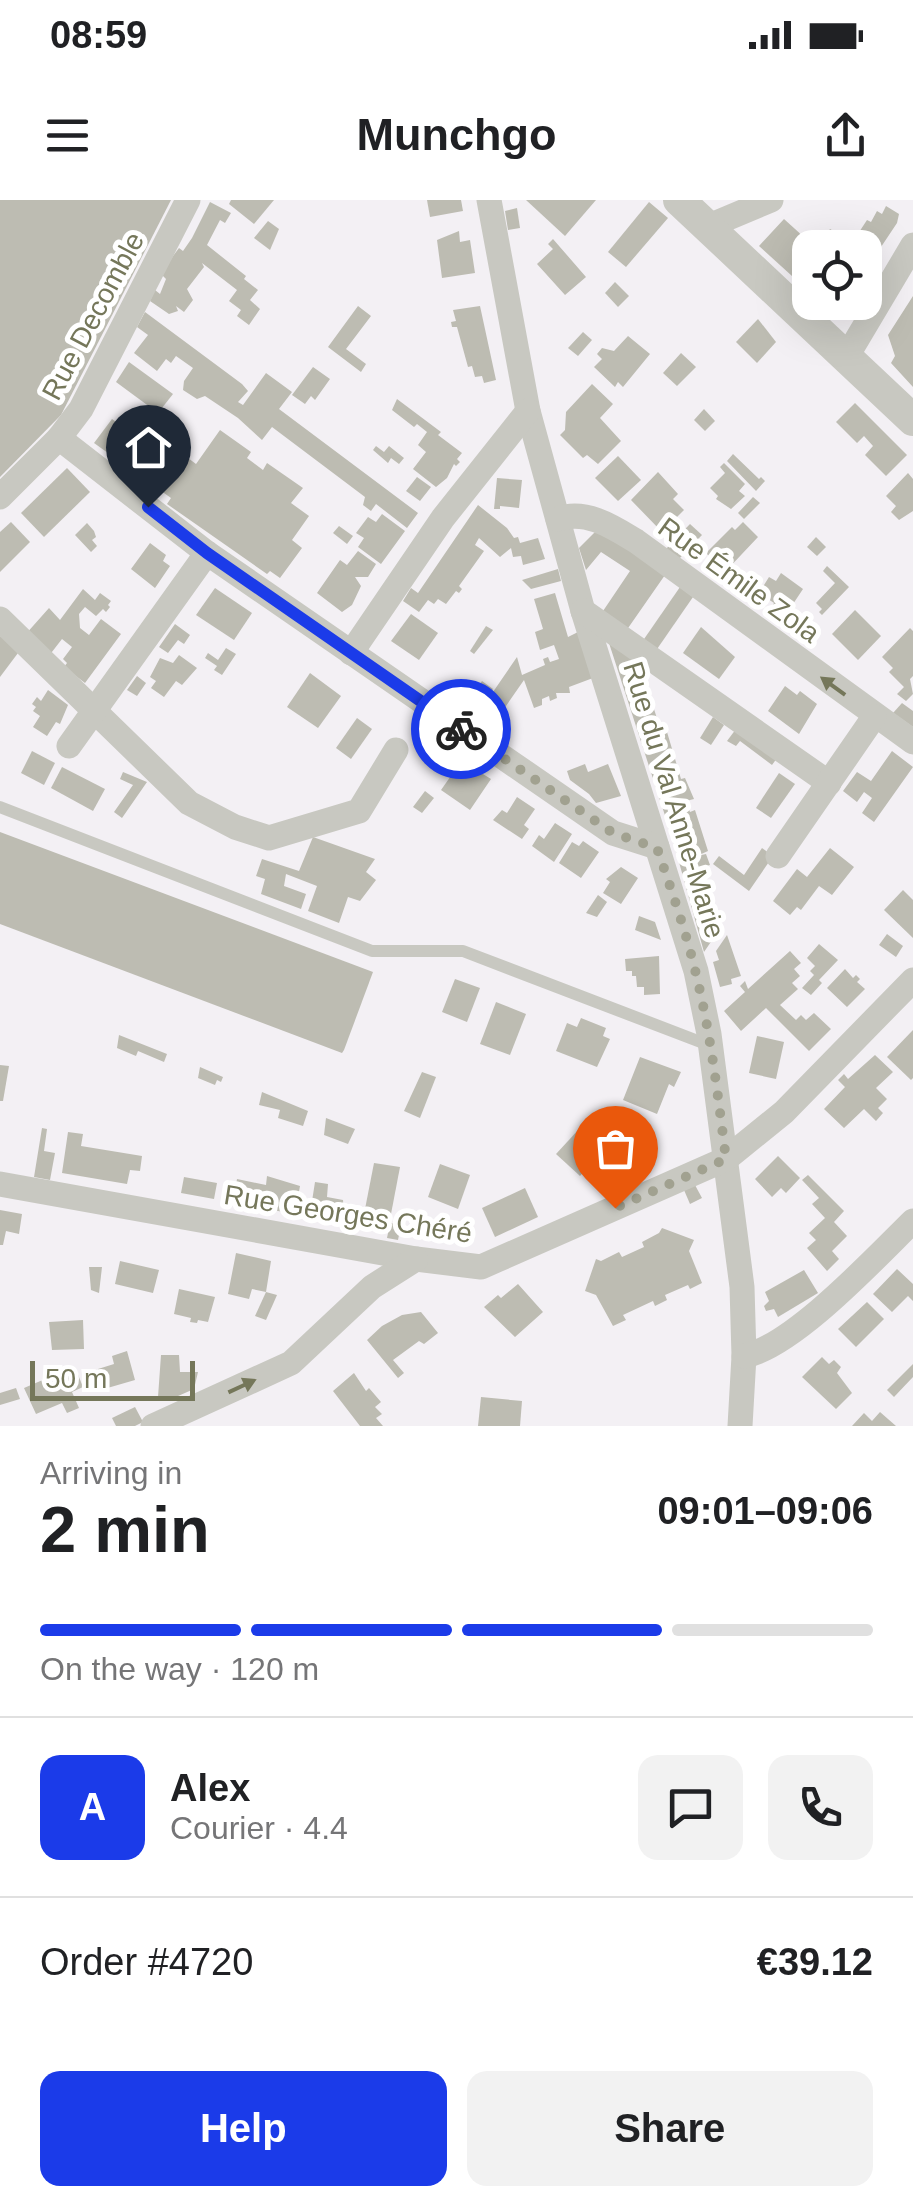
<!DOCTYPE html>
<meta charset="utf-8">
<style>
body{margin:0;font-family:Arial,sans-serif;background:#f2f2f2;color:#202124;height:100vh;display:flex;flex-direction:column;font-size:38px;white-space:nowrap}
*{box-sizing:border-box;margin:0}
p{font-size:32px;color:#757577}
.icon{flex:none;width:55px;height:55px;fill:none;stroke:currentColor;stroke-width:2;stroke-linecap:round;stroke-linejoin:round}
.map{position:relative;height:1226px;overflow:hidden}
.sheet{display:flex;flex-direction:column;background:#fff;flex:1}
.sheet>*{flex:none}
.controls{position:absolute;left:792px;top:30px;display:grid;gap:20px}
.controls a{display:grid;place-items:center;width:90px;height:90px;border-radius:20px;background:#fff;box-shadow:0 10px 40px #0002;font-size:50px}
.scale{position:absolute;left:30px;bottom:25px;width:165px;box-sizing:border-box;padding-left:10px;border:5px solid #75775a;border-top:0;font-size:28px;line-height:35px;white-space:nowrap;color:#75775a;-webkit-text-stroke:8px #fff;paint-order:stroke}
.pin{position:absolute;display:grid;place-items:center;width:85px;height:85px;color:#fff;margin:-102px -42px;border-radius:50% 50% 50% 0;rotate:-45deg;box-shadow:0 0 10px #0007}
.pin .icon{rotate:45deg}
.courier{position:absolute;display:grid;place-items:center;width:100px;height:100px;margin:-50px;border:8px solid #1b3be9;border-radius:50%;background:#fff;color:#222;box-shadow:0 2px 12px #0007}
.headline em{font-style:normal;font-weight:700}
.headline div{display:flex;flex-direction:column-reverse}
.headline{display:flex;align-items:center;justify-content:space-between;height:170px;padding:0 40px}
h1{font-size:65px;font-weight:700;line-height:75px}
.bar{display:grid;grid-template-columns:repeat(4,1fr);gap:15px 10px;align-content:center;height:120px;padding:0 40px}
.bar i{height:12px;border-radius:8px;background:#e0e0e0}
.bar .on{background:#1b3be9}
.bar p{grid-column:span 4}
.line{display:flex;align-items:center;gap:25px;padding:0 40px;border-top:2px solid #e0e0e0}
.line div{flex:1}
.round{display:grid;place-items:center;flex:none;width:105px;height:105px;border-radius:20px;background:#f2f2f2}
.button{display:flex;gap:20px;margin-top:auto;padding:20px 40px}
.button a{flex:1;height:115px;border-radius:20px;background:#1b3be9;color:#fff;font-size:40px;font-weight:700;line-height:115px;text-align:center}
.button a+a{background:#f2f2f2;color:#202124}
.status{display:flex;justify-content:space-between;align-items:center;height:70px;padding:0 50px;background:#fff;direction:ltr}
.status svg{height:28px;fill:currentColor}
header{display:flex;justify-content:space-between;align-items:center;height:130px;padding:0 40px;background:#fff;font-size:45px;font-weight:700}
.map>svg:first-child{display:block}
.building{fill:#bdbcb2}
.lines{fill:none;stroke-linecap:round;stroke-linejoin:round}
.service{stroke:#c8c8c1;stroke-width:12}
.minor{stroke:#c8c8c1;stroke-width:25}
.tertiary{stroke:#c8c8c1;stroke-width:32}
.oneway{fill:#75775a}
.done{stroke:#a1a190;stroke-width:10;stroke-dasharray:0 18}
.route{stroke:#1b3be9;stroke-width:12}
.labels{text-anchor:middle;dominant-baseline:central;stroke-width:10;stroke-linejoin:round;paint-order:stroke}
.street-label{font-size:28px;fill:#75775a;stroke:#fff}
</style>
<div class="status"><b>08:59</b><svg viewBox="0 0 49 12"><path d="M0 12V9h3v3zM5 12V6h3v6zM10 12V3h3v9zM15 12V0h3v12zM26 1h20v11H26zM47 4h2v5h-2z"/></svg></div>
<header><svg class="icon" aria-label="menu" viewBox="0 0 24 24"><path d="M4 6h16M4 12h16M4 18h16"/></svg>Munchgo<svg class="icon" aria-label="share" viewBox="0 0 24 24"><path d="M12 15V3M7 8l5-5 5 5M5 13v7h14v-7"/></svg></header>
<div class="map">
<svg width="913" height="1226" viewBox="0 0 913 1226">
<rect width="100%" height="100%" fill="#f3f0f4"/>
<!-- building -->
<g class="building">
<polygon points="0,0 171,0 61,215 0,277"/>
<polygon points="231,0 274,0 254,24 229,4"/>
<polygon points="427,0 461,0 463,11 430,17"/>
<polygon points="526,0 596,0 565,36"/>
<polygon points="210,2 231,13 225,23 220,20 207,45 246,76 244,79 258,90 250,100 260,109 249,125 237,116 241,110 229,101 237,90 202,63 204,67 187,89 193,100 184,112 176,106 178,111 169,114 150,101 155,90 160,94 166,79 162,75 173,56 179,48 183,51 192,38"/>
<polygon points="649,2 668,18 626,67 608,52"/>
<polygon points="886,6 899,14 897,23 881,47 876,43 869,54 865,48 852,43 867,20 871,22 877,11 882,14"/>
<polygon points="517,8 520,28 508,30 505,11"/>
<polygon points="784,19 816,48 810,48 810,56 792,76 759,46"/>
<polygon points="268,21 279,29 270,50 254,38"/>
<polygon points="830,29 835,32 829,40 839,48 818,48"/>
<polygon points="459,31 460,42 470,40 475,73 442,78 437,40"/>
<polygon points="553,39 586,77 565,95 537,64 553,49 548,44"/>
<polygon points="810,61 810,90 798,80"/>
<polygon points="615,82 629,96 618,107 605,93"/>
<polygon points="913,96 913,187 891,163 895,156 888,135"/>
<polygon points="358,106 371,116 346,149 366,164 361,172 328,147"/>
<polygon points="480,106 496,180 484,183 482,176 475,177 472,166 468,167 457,127 452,127 451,122 456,121 453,110"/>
<polygon points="145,112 242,184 248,191 238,202 243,205 266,173 292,192 279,209 418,313 407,328 376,304 371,311 363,305 365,297 272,227 262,240 238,218 205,196 197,199 183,190 184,181 193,168 176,156 171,163 166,159 157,171 134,153 148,135 137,127"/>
<polygon points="758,119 776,142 757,163 736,142"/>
<polygon points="583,132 592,140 578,156 568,148"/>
<polygon points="628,136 650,154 623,187 618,182 615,187 594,167 602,159 597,154 602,148 614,151"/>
<polygon points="681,153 696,167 677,186 663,173"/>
<polygon points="129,162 173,194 158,213 116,182"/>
<polygon points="313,167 330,179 315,200 311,196 305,204 292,195"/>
<polygon points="592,184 613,204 600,218 621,241 598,264 587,255 583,258 560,235 565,230 566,212"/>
<polygon points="397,199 441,232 438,235 462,253 457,259 460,262 456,266 454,264 447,278 436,287 413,269 426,252 418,245 427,232 417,224 414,227 392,210"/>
<polygon points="855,203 907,255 886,276 865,255 873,246 864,236 857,243 836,222"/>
<polygon points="704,209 715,221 705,231 694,220"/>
<polygon points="112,219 152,248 160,237 196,264 220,230 251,252 247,258 263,270 267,263 303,288 291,303 309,316 292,340 302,348 280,378 270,371 267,374 167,304 171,298 94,243"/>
<polygon points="376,246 384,252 389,246 404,258 399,264 391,258 388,263 373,250"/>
<polygon points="733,254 759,279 761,277 765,281 756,291 727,261"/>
<polygon points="618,256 641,280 618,301 595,278"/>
<polygon points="724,263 745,284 739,291 745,296 731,309 716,299 718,296 710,288 725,273 720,267"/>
<polygon points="67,268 90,292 44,337 21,313"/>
<polygon points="658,272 678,294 673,299 684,310 662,332 631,300"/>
<polygon points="908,273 913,279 913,311 899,320 891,312 896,306 886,296"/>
<polygon points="417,277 431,287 420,301 406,291"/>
<polygon points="497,278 522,280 519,308 500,306 500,309 494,309"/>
<polygon points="753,297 760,303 744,319 738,313"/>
<polygon points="478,305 507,328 514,338 518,337 520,343 538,338 545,359 523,365 521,356 513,357 511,348 500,357 479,338 475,345 484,351 459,386 462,389 459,393 456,391 446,404 438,399 434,404 428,400 419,412 403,401 411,388 418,393"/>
<polygon points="382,314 405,331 381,364 358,347 364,338 356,333 368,317 376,322"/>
<polygon points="11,322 30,342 0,372 0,332"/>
<polygon points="743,322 758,337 725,372 706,353 732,327 735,330"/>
<polygon points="87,323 94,331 96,337 92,340 97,346 91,352 75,335"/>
<polygon points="690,324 702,335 677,361 665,350"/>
<polygon points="339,326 353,336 347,344 333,333"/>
<polygon points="598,329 665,375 626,431 601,414 630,371 601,352 586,370 579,348"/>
<polygon points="816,337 826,347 817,356 807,347"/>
<polygon points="150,343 166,355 163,361 170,366 155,388 131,369"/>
<polygon points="358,351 376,364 368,377 355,377 361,386 352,405 342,412 317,393 340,360 347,365"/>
<polygon points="827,366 849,387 822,415 819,412 822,409 816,403 835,383 823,371"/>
<polygon points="558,369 561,381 531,389 522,380"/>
<polygon points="781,373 803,389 787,413 778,406 775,411 771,408 774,403 759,393 769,377 776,381"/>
<polygon points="680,387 693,397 655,452 642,442"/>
<polygon points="215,388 252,413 234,440 196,415"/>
<polygon points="83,389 95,400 100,393 111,401 108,405 110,407 106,412 103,409 96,416 85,407 79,414 80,428 89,435 101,419 121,434 85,483 64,467 67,463 63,459 72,447 62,439 48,457 25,435 49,408 60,420"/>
<polygon points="555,393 568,437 578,432 593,478 569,487 570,493 556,493 557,498 550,501 549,496 542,499 542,505 534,508 524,480 490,529 480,521 477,524 473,521 517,457 522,475 545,465 543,459 548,457 550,462 559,459 554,445 540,450 535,432 543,429 534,399"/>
<polygon points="855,410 881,436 858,460 832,434"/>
<polygon points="411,414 438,433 419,460 391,441"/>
<polygon points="175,424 190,435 184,444 178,440 168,453 159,447"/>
<polygon points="486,426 493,430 474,454 470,451"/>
<polygon points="701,427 735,457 719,479 683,453"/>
<polygon points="910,428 913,431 913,476 910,479 913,494 906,501 897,494 904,487 889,472 893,468 882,457"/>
<polygon points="0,436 21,449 0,477"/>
<polygon points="608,440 636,453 662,534 667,532 681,579 685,578 694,599 686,601 690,612 695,610 708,651 697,656 706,654 710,665 699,668 711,718 715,716 719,730 704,752 672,637"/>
<polygon points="226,448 236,454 222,475 214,470 217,466 205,458 208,453 218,460"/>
<polygon points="179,455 197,468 182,485 176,481 164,497 151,488 156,481 150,477 160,458 173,463"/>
<polygon points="310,473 341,496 318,528 287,507"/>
<polygon points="137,476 146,483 137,496 127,490"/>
<polygon points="482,481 493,489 479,508 468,501"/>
<polygon points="785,486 797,495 800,491 817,504 799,534 768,511"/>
<polygon points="48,490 68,505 60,524 56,522 47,536 33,527 40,516 33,511 36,507 32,504 37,497 41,501"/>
<polygon points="902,503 913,511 913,527 893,513"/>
<polygon points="713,517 724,525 711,545 700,538"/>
<polygon points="357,518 372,529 351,559 336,548"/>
<polygon points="739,525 780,554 772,565 740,541 736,546 727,541"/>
<polygon points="32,551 55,563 44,585 21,573"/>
<polygon points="892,551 913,567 874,622 862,613 872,598 864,592 857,602 843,591 857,572 871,581"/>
<polygon points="460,563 476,574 478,571 491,579 470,610 441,590"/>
<polygon points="585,564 588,572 608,564 621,596 596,603 589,594 570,580 567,571"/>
<polygon points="62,567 105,589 93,611 51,588"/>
<polygon points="123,572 147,582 122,618 114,612 133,585 120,579"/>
<polygon points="779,573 795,584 771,618 756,608"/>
<polygon points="425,591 434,598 422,613 413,607"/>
<polygon points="517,597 535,609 524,625 529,629 522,639 493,620 502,610 507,613"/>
<polygon points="555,623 572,634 554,662 532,646 539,635 544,639"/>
<polygon points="0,632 373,772 344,850 342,853 0,724"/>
<polygon points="313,637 375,659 366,672 376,680 360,701 348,697 339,723 308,711 317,686 286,674 284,686 306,694 301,709 261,694 265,679 256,676 262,659 299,671"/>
<polygon points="583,641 599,652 581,678 559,663 572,642 579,646"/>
<polygon points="762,648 773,656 749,691 713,664 719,656 744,675"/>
<polygon points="830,648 854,667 832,695 819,686 801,710 797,707 790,715 773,701 797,669 807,677"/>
<polygon points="621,667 638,678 621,704 603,693 610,682 606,679"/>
<polygon points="903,690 913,700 913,738 884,710"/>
<polygon points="598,695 607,702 597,717 586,713"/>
<polygon points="639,716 655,722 661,740 635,730"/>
<polygon points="887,734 903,746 896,757 879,745"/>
<polygon points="727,735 741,776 731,779 732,784 720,787 713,762 719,760 716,751"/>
<polygon points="819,744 838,760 819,780 822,783 811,795 802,788 814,775 810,771 815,766 807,758"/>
<polygon points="790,751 801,763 794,769 800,776 792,783 798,789 780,805 796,820 801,815 806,820 814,813 831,829 809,851 766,808 741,831 724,811 745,792 740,786 745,781 748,789"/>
<polygon points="659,756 660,794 644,795 644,787 637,787 636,776 632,776 632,771 626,771 625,759"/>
<polygon points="845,769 853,778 856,775 860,779 857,782 865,789 847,807 827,788"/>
<polygon points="455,779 480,788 467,822 442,812"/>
<polygon points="496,802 526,814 510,855 480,844"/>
<polygon points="581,818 606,828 603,836 610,839 597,867 556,851 567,823 577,827"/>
<polygon points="913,830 913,878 911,880 887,857"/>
<polygon points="119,835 167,854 164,862 138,851 136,856 117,848"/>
<polygon points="757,836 784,842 776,879 749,873"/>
<polygon points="875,855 893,872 876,888 887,899 878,908 883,913 876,921 864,909 844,928 824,909 845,887 838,880 844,874 848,879"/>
<polygon points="640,857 681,872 674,887 669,884 657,914 623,900"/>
<polygon points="0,865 9,866 3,901 0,901"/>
<polygon points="200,867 223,877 221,882 217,880 215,885 198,878"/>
<polygon points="422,872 436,877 420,918 404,911"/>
<polygon points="262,892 308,911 303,926 278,918 280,910 259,905"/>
<polygon points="326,918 355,929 348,944 324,935"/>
<polygon points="42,928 47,929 44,951 55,953 50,980 34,977"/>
<polygon points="580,928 603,950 580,976 556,954"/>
<polygon points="68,932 83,934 81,946 142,956 140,971 130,970 127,984 62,973"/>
<polygon points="778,956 800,978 786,993 781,988 772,997 755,979"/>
<polygon points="374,963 400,967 391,1014 365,1009"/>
<polygon points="440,964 470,975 458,1009 428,997"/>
<polygon points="808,975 844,1011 834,1022 847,1036 832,1051 839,1059 827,1071 807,1048 816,1040 809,1033 825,1018 812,1004 819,998 802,980"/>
<polygon points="267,976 300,986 295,1014 233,1003 237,979 266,985"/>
<polygon points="184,977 217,983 214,999 181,993"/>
<polygon points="315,982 328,984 327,997 343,1000 344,1014 340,1013 338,1022 310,1014"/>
<polygon points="695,985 702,998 690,1004 684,990"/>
<polygon points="525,988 538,1017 495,1037 482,1008"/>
<polygon points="0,1010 22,1014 19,1034 6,1031 3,1045 0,1045"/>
<polygon points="390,1023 401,1025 398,1040 387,1038"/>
<polygon points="662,1028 694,1040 689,1051 702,1083 690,1089 688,1085 665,1095 667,1100 655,1106 653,1101 623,1115 626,1120 613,1126 596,1095 585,1091 596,1059 601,1061 619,1052 622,1057 644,1047 642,1042 659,1033"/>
<polygon points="236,1053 271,1061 266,1092 252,1089 249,1099 228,1094"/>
<polygon points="120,1061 159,1070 153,1093 115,1084"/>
<polygon points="89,1067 102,1067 99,1093 91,1090"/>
<polygon points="897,1069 913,1084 913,1101 908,1096 892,1112 873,1094"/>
<polygon points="804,1070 818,1093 778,1117 774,1109 766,1111 764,1106 769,1101 765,1092"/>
<polygon points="518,1084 543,1112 515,1137 484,1107 498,1095 501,1098"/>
<polygon points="179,1089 215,1097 208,1122 198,1120 197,1123 190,1122 191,1118 174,1114"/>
<polygon points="266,1092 277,1095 266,1120 255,1116"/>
<polygon points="867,1102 884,1119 856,1147 838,1129"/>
<polygon points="421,1112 438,1133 424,1144 419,1141 393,1160 404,1173 398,1178 367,1140 382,1126 402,1115"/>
<polygon points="83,1120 84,1149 52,1150 49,1122"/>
<polygon points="127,1151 135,1180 104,1189 98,1169 114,1164 112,1156"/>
<polygon points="161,1155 179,1155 180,1172 198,1172 194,1189 169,1200 168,1197 158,1197"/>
<polygon points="822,1157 829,1164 834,1160 841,1167 837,1173 852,1193 836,1209 802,1177"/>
<polygon points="913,1164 913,1177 894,1197 887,1190"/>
<polygon points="77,1172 83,1187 72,1192 79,1208 67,1213 62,1203 36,1214 24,1188 45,1179 47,1184"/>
<polygon points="354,1173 366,1191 369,1188 381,1202 375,1207 382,1214 376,1218 383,1226 360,1226 333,1191"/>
<polygon points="16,1188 20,1199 0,1205 0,1193"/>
<polygon points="481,1197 522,1201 520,1226 478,1226"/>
<polygon points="135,1207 143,1222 135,1226 116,1226 112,1218"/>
<polygon points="880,1212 896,1226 852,1226 864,1213 872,1221"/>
</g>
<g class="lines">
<!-- service -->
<polyline class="service" points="0,607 372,751 463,751 711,846"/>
<!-- minor -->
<g class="minor">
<polyline points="489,0 528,211 583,411 696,771 709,834 742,1087 744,1156 740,1226"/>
<polyline points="709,26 771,0"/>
<polyline points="847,156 913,45"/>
<polyline points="59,238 207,353 613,633 657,647"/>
<polyline points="0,297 59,238 81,209 188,0"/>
<path d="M558,319C586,309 613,327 636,341L913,542"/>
<polyline points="583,411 829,583"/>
<polyline points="0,419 189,603 235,627 269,638 359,611 396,550"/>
<polyline points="351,453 443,318 528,211"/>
<polyline points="69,546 207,353"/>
<polyline points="778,656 874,517"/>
<polyline points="0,984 416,1059 481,1067 726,959 784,912 913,780"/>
<path d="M744,1156C793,1147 876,1057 913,1021"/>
<polyline points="153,1226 291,1163 372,1087 416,1059"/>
</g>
<!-- tertiary -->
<polyline class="tertiary" points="679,0 913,220"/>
</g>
<!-- one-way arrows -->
<defs><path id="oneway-solid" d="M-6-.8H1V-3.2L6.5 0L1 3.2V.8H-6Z" transform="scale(2.5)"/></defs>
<g class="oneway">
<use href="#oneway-solid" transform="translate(833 486) rotate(-144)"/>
<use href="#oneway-solid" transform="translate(242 1186) rotate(-25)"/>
</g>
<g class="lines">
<!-- done -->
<path class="done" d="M461,529L613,633L657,648C671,689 686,731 696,774C711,835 718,897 726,959L615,1008"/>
<!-- route -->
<polyline class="route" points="148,307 207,353 461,529"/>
</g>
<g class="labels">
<!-- street labels -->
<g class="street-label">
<text transform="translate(93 116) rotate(-62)">Rue Decomble</text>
<text transform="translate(739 380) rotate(36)">Rue Émile Zola</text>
<text transform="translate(674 600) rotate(73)">Rue du Val Anne-Marie</text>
<text transform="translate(348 1014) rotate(9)">Rue Georges Chéré</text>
</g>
</g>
</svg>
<div class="controls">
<a><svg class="icon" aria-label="locate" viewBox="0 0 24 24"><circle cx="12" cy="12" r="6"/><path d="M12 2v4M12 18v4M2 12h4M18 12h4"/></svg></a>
</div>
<div class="scale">50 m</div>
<div class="pin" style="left:615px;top:1008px;background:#ea580c"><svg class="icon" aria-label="bag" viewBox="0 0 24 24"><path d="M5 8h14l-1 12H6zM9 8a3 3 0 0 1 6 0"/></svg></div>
<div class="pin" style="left:148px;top:307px;background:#1f2937"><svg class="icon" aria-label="home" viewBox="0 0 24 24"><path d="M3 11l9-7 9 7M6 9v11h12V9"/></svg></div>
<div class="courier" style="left:461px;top:529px"><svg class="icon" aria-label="bike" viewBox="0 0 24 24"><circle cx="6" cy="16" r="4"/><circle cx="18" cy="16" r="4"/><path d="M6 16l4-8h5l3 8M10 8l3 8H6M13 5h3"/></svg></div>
</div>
<section class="sheet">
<div class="headline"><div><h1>2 min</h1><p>Arriving in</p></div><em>09:01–09:06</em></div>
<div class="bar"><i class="on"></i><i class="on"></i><i class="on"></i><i></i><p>On the way · 120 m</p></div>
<div class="line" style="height:180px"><b class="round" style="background:#1b3be9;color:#fff">A</b><div><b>Alex</b><p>Courier · 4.4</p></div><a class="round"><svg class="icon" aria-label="chat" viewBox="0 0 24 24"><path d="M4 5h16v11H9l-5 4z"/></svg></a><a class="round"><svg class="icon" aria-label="phone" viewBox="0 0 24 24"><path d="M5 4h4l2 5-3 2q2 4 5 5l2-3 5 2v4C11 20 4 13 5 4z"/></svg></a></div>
<div class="line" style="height:130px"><div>Order #4720</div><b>€39.12</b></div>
<div class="button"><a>Help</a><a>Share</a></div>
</section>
